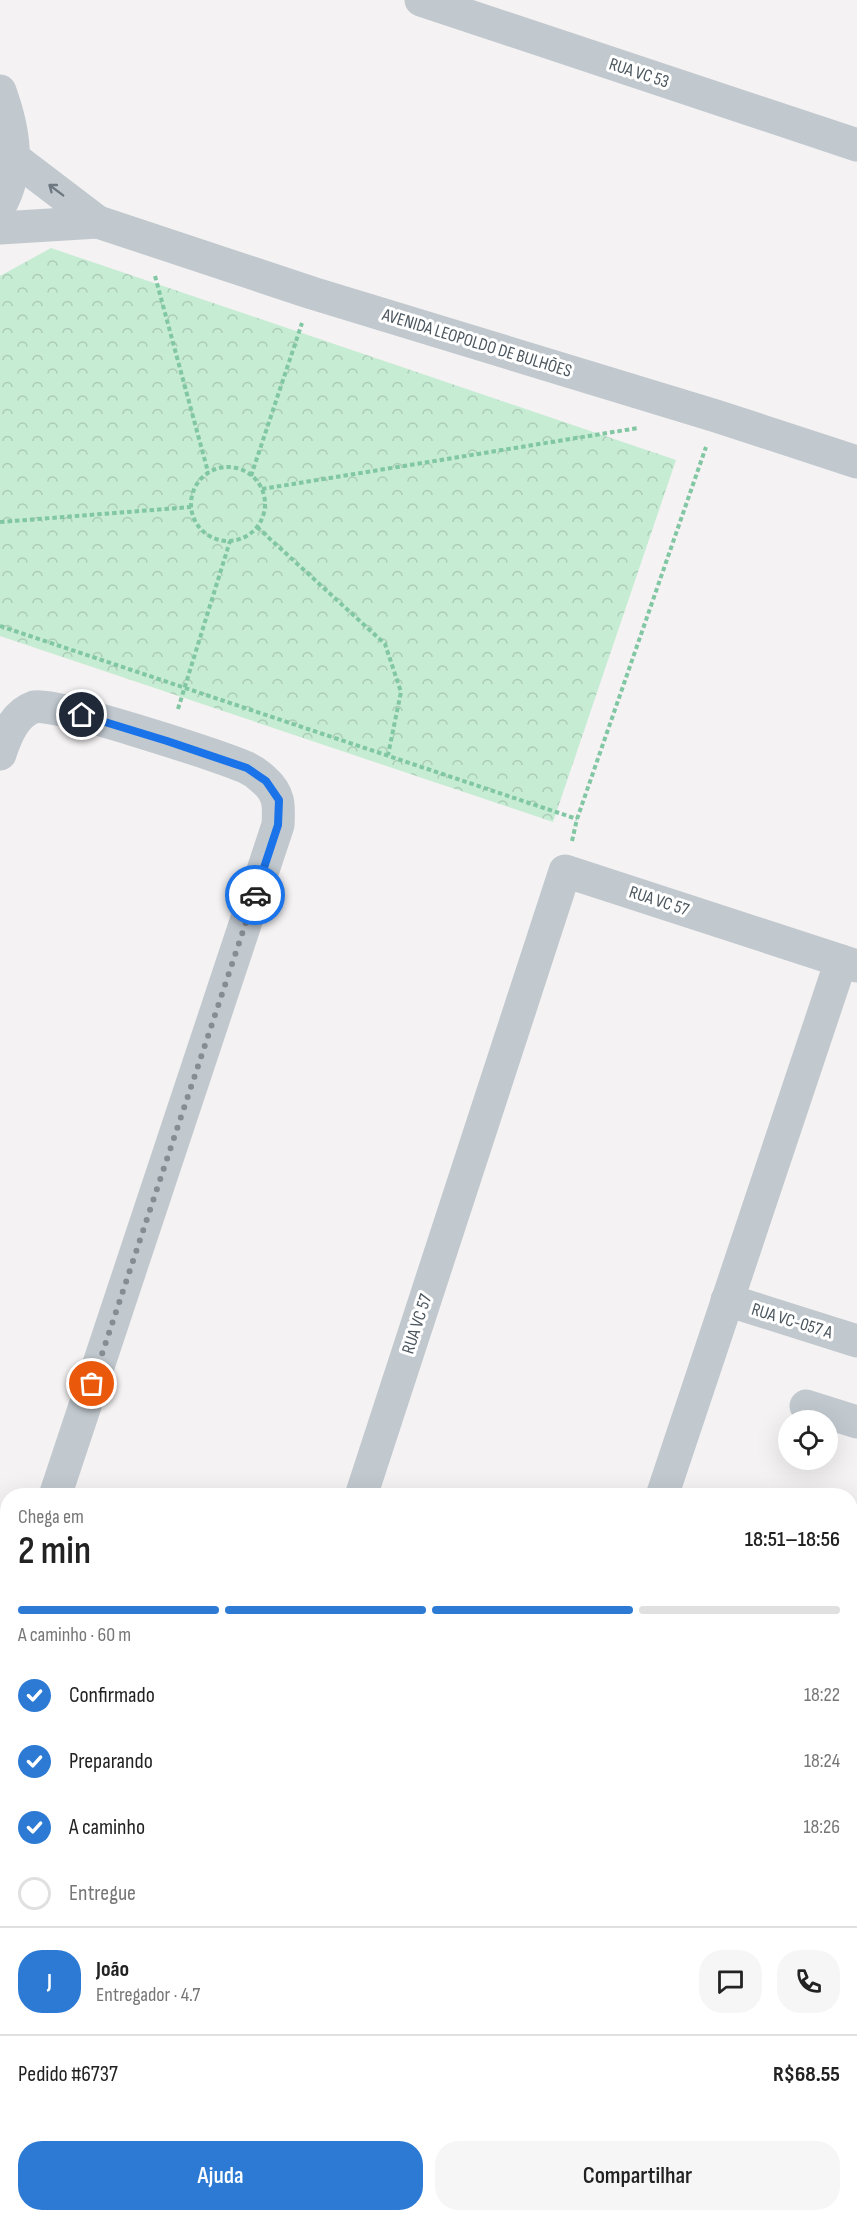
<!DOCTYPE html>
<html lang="pt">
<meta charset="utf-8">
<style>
body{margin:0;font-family:"Sofia Sans Condensed",sans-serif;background:#f6f6f6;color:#222;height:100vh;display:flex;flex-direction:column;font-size:22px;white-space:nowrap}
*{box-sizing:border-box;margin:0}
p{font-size:20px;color:#767676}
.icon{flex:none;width:33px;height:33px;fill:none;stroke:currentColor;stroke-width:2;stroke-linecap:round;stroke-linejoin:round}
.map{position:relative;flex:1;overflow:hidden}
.drawer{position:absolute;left:0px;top:1488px;width:858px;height:734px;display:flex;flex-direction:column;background:#fff;border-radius:24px 24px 0 0;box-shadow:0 6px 24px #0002}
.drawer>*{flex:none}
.tools{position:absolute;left:778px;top:1410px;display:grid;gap:12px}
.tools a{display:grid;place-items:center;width:60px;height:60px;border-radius:50%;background:#fff;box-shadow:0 6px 24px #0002;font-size:30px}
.pin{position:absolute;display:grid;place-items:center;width:51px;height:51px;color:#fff;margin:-26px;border:3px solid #fff;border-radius:50%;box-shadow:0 2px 6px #0007}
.courier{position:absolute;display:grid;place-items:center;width:60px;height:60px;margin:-30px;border:4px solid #1a73e8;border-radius:50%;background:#fff;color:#222;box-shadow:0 2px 8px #0007}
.overview em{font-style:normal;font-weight:600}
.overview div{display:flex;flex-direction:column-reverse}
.overview{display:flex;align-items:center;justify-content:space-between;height:102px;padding:0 18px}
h1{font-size:39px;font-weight:600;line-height:45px}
.bar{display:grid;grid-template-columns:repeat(4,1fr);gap:9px 6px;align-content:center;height:72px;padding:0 18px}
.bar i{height:8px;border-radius:4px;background:#e0e0e0}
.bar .current{background:#2c7ad4}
.bar p{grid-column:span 4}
.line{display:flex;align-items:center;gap:15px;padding:0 18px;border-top:2px solid #e0e0e0}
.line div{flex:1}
.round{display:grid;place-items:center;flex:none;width:63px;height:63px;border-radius:24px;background:#f6f6f6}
ol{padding:0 18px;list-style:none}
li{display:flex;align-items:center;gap:18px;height:66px}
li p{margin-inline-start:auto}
li .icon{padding:6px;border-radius:50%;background:#2c7ad4;color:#fff;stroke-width:4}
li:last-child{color:#767676}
li i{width:33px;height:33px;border:3px solid #e0e0e0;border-radius:50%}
.cta{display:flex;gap:12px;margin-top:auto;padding:12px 18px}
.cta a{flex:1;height:69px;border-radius:24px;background:#2c7ad4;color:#fff;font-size:24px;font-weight:600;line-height:69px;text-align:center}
.cta a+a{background:#f6f6f6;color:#222}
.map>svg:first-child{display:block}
.forest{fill:url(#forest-crowns)}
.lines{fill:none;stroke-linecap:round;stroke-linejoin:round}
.path{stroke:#81c7a3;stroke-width:4;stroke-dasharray:4.5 3;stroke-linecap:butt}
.minor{stroke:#c1c9cf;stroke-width:33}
.oneway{stroke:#6e7880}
.done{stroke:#868d92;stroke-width:6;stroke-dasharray:0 10.8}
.route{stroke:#1a73e8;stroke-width:8}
.labels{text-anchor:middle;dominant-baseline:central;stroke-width:6;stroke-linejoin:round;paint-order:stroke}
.street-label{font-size:18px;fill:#4b565e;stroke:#fff}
</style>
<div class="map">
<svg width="857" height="2221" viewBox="0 0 857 2221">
<defs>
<pattern id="forest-crowns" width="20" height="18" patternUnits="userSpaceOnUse" patternTransform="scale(1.5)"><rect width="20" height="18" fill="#c6ecd4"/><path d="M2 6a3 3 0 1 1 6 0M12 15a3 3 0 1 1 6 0" fill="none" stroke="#acccb8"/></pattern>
</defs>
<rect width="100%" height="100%" fill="#f4f2f2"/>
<!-- forest -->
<g class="forest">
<polygon points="51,248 676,460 553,822 0,636 0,276"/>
<polygon points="601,2214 845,2214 857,2218 857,2221 599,2221"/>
</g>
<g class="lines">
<!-- path -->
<g class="path">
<polyline points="155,276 208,472"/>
<circle cx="228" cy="504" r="37"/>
<polyline points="251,476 302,323"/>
<polyline points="262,489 638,428"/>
<polyline points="0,522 191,507"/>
<polyline points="257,527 385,644 401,692 388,755"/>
<polyline points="0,626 577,819"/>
<polyline points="178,709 230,541"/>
<polyline points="572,841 577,819 706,447"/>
<polyline points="658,2214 662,2221"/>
</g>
<!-- minor -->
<g class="minor">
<polyline points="421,0 857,145"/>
<path d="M0,91C14,130 21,168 0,206"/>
<polyline points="14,158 98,222 312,293 716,416 857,462"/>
<polyline points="0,228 98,222"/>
<path d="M0,754C6,736 14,714 34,707C53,701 218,756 245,767C252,770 259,775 264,780C280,794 279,806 278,825L55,1496"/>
<polyline points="727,1300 857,1341"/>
<polyline points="806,1406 857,1422"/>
<polyline points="361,1496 565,871 857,966"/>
<polyline points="662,1496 841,961"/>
<polyline points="0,1660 8,1638"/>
<polyline points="850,1712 857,1714"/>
<polyline points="850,1790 857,1793"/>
<polyline points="0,1907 8,1910"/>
<polyline points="850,2189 857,2191"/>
<polyline points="249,2221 251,2214"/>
<polyline points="577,2221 579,2214"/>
</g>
</g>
<!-- one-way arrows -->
<defs><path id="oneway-shaft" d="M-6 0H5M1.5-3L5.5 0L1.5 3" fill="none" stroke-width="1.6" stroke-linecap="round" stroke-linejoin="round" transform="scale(1.5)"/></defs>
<use class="oneway" href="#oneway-shaft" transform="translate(56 190) rotate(-143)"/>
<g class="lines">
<!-- done -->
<polyline class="done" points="92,1384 255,895"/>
<!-- route -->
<polyline class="route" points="82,715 167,741 247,768 266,781 279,800 278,825 255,895"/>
</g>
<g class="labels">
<!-- street labels -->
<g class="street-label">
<text transform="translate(639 73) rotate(18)">RUA VC 53</text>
<text transform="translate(477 343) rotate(17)">AVENIDA LEOPOLDO DE BULHÕES</text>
<text transform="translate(659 901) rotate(18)">RUA VC 57</text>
<text transform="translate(792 1321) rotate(17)">RUA VC-057 A</text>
<text transform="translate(417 1324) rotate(-72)">RUA VC 57</text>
</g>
</g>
</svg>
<div class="tools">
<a><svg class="icon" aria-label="locate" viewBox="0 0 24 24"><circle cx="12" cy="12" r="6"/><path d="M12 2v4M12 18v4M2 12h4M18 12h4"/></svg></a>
</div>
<div class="pin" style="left:92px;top:1384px;background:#ea580c"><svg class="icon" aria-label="bag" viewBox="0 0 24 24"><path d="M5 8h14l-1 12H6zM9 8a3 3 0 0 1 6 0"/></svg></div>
<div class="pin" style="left:82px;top:715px;background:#1f2937"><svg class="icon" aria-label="home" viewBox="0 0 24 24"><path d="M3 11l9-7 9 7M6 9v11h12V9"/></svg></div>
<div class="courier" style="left:255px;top:895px"><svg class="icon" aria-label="car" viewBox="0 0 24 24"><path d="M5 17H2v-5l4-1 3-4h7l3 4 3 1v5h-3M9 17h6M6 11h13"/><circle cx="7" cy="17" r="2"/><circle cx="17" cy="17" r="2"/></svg></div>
<section class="drawer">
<div class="overview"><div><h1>2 min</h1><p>Chega em</p></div><em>18:51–18:56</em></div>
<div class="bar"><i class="current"></i><i class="current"></i><i class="current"></i><i></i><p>A caminho · 60 m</p></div>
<ol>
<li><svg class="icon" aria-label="check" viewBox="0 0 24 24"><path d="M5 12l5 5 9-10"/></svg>Confirmado<p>18:22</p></li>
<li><svg class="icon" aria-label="check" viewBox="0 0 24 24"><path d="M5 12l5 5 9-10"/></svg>Preparando<p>18:24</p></li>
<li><svg class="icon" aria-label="check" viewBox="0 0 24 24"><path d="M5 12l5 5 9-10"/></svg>A caminho<p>18:26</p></li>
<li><i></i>Entregue</li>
</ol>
<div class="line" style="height:108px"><b class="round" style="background:#2c7ad4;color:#fff">J</b><div><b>João</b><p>Entregador · 4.7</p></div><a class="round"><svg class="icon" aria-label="chat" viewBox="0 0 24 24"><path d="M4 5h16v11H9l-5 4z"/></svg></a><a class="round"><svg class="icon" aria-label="phone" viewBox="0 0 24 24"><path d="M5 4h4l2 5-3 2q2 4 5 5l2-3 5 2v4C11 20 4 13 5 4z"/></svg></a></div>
<div class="line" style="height:78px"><div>Pedido #6737</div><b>R$68.55</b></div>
<div class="cta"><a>Ajuda</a><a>Compartilhar</a></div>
</section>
</div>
